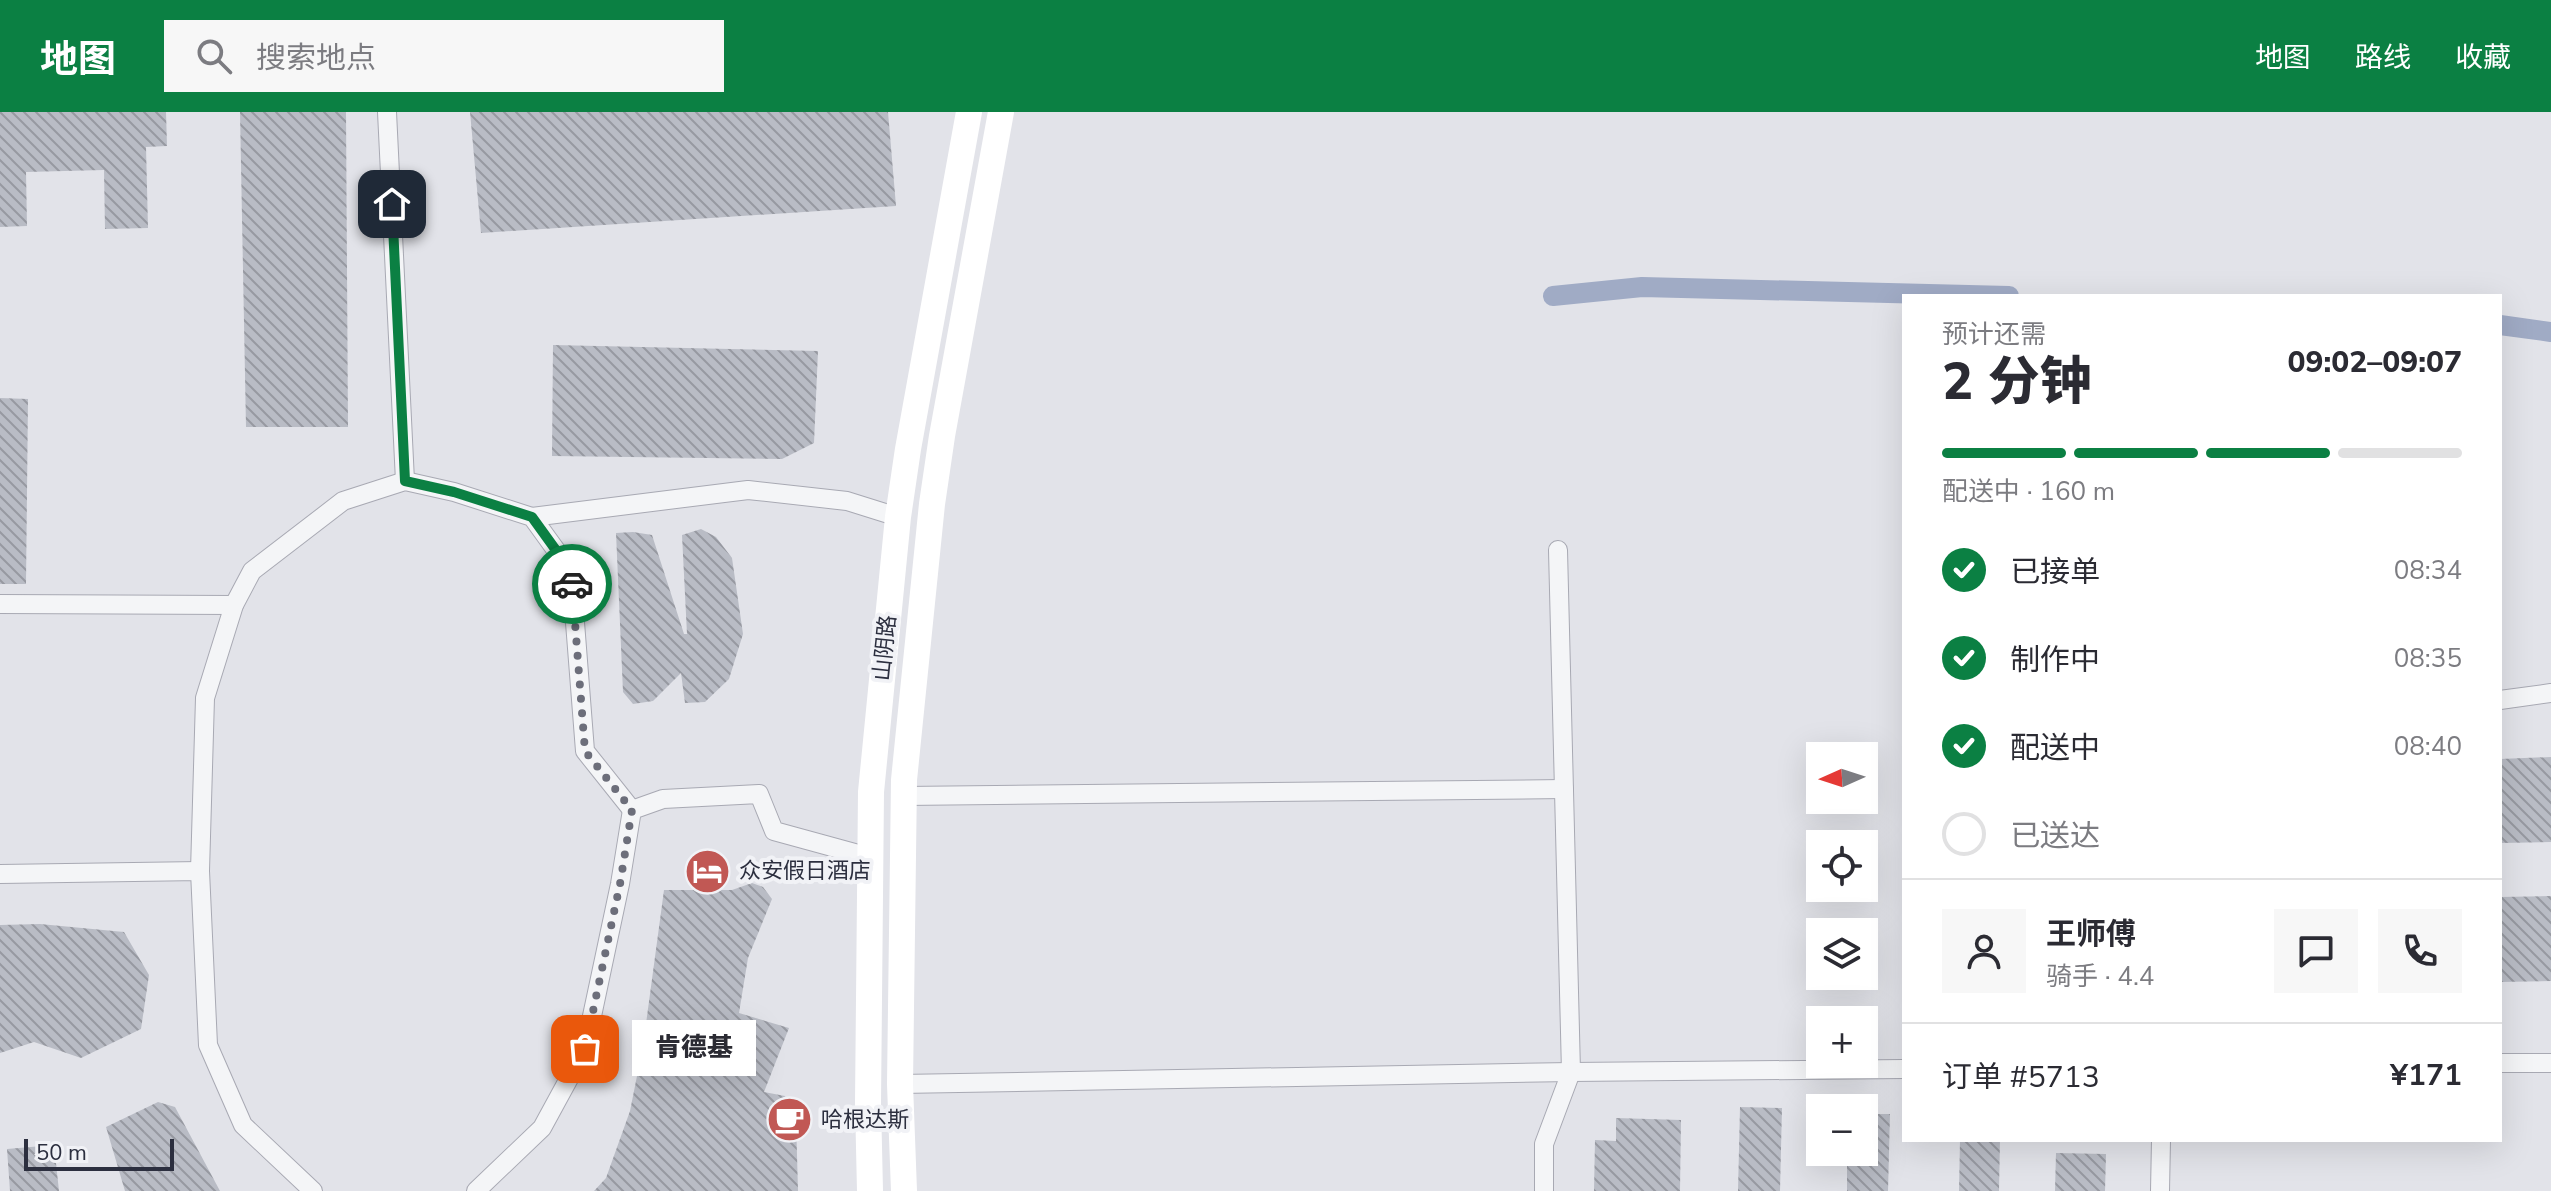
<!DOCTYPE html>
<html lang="zh">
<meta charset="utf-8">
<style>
body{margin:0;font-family:"Nunito Sans","Noto Sans SC",sans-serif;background:#f7f7f7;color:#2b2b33;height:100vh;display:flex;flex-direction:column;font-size:30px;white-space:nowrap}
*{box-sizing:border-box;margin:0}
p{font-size:26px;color:#7c7c81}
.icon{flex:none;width:44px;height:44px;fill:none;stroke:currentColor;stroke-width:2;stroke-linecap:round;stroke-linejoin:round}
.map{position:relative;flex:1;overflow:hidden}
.drawer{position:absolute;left:1902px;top:182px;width:600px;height:848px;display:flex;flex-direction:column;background:#fff;border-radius:0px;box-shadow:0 8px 32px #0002}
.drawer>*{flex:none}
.needle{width:52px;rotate:267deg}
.controls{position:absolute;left:1806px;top:630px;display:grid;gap:16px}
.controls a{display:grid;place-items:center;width:72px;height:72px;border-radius:0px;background:#fff;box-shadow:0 8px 32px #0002;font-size:40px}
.scale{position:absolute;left:24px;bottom:20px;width:150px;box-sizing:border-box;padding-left:8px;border:4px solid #2c2f3f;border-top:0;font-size:22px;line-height:28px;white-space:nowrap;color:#2c2f3f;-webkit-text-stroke:6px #f1f2f6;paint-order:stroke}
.pin{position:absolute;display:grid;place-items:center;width:68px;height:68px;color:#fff;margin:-34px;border-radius:16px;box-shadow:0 4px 12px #0006}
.courier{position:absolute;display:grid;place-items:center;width:80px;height:80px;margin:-40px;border:6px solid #0b8043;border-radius:50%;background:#fff;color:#222;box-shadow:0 2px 10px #0007}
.bubble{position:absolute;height:56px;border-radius:0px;background:#fff;box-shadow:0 8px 32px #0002;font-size:26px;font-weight:800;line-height:56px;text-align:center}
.headline em{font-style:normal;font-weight:800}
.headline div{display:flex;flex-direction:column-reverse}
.headline{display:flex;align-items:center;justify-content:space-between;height:136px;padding:0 40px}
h1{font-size:52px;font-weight:800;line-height:60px}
.bar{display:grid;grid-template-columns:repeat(4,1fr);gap:12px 8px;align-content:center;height:96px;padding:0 40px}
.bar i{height:10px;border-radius:6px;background:#e1e1e2}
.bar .selected{background:#0b8043}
.bar p{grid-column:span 4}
.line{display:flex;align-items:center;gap:20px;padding:0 40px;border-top:2px solid #e1e1e2}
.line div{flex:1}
.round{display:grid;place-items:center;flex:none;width:84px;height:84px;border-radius:0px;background:#f7f7f7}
ol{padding:0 40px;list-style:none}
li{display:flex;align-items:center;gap:24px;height:88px}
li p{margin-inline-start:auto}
li .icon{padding:8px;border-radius:50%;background:#0b8043;color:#fff;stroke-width:4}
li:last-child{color:#7c7c81}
li i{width:44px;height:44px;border:4px solid #e1e1e2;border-radius:50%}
header{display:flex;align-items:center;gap:48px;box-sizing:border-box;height:112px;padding:0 40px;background:#0b8043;color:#fff}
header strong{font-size:38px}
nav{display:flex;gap:44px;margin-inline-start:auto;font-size:28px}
.search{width:560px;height:72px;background:#f7f7f7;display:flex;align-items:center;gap:20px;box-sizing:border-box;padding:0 28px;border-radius:0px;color:#7c7c81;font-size:30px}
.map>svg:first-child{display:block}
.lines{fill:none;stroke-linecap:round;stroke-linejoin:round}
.canal{stroke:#a0abc5;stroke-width:20}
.building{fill:url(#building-back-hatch)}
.minor-casing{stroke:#a8a9b3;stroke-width:20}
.minor{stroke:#f4f5f7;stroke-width:18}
.secondary{stroke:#fff;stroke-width:26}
.done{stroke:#6c6e7a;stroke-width:8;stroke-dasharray:0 14.4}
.route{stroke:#0b8043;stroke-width:10}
.labels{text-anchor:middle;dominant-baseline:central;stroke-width:8;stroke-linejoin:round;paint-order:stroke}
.street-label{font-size:22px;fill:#2c2f3f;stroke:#f1f2f6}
.poi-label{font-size:22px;fill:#2c2f3f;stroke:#f1f2f6;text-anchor:start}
</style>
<header>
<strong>地图</strong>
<div class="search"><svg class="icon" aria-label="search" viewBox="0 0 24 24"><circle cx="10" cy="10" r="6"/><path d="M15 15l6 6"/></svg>搜索地点</div>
<nav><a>地图</a><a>路线</a><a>收藏</a></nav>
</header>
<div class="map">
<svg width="2551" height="1079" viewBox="0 0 2551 1079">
<defs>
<pattern id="building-back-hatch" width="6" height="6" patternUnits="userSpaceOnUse" patternTransform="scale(2)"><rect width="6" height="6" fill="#b9bcc5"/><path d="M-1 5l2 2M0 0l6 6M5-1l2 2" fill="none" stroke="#9799a1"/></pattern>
</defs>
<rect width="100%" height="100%" fill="#e2e3e9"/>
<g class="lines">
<!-- canal -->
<g class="canal">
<polyline points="1553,184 1642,175 2009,184"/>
<polyline points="2500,213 2551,220"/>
</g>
</g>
<!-- building -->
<g class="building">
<polygon points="0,0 166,0 167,34 146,35 148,116 105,117 104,58 26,60 27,114 0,115"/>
<polygon points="240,0 346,0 348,315 246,315"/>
<polygon points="470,0 888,0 896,94 481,121"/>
<polygon points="553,233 818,239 814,331 782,347 552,344"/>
<polygon points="0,286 28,287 26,472 0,472"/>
<polygon points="701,417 716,425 732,446 743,522 729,567 705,590 685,591 681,561 653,589 633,592 623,580 616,421 633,420 652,423 684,522 687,522 682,423"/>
<polygon points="2551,645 2551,730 2500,731 2500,647"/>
<polygon points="752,771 763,775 772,787 748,846 739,901 789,916 764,980 785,984 796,1007 798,1079 594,1079 606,1066 630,999 643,934 664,778 732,778"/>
<polygon points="2551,784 2551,869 2500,870 2500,785"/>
<polygon points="40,812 124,820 149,863 141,917 81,946 34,930 0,941 0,813"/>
<polygon points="158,990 175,995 220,1079 125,1079 106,1015"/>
<polygon points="1740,995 1782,996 1780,1079 1738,1079"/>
<polygon points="1864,1002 1890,1002 1888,1079 1847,1079 1847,1040 1864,1040"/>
<polygon points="1616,1006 1681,1008 1680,1079 1594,1079 1595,1028 1616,1029"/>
<polygon points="1960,1028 2000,1028 1999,1079 1959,1079"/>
<polygon points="54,1033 59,1079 10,1079 7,1037"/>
<polygon points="2056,1041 2106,1042 2105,1079 2055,1079"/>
</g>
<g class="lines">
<defs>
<g id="minor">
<polyline points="387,0 405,369"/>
<polyline points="532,405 748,378 847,389 898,405"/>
<polyline points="0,492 234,493"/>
<polyline points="2500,588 2551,581"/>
<polyline points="904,684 1564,677"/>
<polyline points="200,759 205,586 234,493 252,459 343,389 405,369 454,380 532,405 571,459 585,639 632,698"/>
<polyline points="0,762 200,759 208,933 243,1013 313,1079"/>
<polyline points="2500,951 2551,951"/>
<polyline points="900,972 1571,960 1904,957"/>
<polyline points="476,1079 542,1016 585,937 620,772 632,698 663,687 759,682 774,719 869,745"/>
<polyline points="1544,1079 1544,1032 1571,960 1558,438"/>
<polyline points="2160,1079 2161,1028"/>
</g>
</defs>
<!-- minor casing -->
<use href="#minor" class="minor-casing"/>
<!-- minor -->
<use href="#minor" class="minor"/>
<!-- secondary -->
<g class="secondary">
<polyline points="870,1079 868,991 871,680 898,405 908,337 969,0"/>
<polyline points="904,1079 900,972 904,668 932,392 942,324 1001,0"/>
</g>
</g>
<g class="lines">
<!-- done -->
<polyline class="done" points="572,472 585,639 632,698 620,772 585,937"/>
<!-- route -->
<polyline class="route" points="392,92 405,369 454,380 532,405 571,459 572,472"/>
</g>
<!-- icons -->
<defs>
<symbol id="hotel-disc" viewBox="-11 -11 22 22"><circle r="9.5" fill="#c15854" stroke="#f1f2f6"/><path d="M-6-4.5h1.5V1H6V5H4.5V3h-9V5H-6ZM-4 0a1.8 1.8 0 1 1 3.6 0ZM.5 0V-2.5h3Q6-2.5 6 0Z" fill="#fff"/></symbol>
<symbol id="cafe-disc" viewBox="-11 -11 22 22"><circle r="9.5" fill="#c15854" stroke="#f1f2f6"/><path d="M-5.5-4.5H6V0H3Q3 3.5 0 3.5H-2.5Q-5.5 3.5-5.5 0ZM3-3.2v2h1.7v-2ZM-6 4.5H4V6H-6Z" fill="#fff"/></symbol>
</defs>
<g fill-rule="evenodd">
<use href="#hotel-disc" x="682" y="734" width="51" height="51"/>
<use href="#cafe-disc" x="764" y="982" width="51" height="51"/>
</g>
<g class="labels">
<!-- street labels -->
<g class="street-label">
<text transform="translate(885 536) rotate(-84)">山阴路</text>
</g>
<!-- poi labels -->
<g class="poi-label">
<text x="739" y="759">众安假日酒店</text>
<text x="821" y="1008">哈根达斯</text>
</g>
</g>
</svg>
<div class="controls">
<a><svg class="needle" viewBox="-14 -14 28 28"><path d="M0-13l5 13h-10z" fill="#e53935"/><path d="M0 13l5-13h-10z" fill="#7c7c81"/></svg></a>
<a><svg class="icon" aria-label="locate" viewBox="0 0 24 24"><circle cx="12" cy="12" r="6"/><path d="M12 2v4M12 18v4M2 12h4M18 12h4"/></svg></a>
<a><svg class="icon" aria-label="layers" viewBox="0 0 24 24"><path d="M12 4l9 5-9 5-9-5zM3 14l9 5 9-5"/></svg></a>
<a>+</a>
<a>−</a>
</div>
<div class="scale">50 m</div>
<div class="pin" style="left:585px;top:937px;background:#ea580c"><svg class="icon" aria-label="bag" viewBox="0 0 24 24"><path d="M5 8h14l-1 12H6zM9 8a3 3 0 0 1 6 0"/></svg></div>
<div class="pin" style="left:392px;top:92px;background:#1f2937"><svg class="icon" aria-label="home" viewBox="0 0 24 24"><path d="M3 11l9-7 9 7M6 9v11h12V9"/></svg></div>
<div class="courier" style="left:572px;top:472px"><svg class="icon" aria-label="car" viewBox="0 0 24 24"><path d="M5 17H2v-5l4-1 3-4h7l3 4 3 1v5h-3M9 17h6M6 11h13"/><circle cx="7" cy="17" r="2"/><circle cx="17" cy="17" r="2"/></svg></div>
<div class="bubble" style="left:632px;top:908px;width:124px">肯德基</div>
<section class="drawer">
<div class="headline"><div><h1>2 分钟</h1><p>预计还需</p></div><em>09:02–09:07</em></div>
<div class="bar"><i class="selected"></i><i class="selected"></i><i class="selected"></i><i></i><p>配送中 · 160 m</p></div>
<ol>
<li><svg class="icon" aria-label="check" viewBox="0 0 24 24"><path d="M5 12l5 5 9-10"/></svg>已接单<p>08:34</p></li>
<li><svg class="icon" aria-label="check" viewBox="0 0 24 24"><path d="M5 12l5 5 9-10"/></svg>制作中<p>08:35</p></li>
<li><svg class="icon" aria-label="check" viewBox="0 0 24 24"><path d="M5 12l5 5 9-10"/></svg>配送中<p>08:40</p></li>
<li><i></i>已送达</li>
</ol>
<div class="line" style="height:144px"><a class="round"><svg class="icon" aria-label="person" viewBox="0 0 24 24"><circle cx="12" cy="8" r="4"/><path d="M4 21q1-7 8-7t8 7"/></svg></a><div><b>王师傅</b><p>骑手 · 4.4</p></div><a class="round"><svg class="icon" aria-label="chat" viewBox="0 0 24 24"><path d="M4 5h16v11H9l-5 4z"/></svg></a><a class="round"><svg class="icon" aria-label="phone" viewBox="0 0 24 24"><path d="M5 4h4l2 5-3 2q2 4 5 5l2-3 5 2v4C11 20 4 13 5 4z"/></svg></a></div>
<div class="line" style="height:104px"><div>订单 #5713</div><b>¥171</b></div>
</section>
</div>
